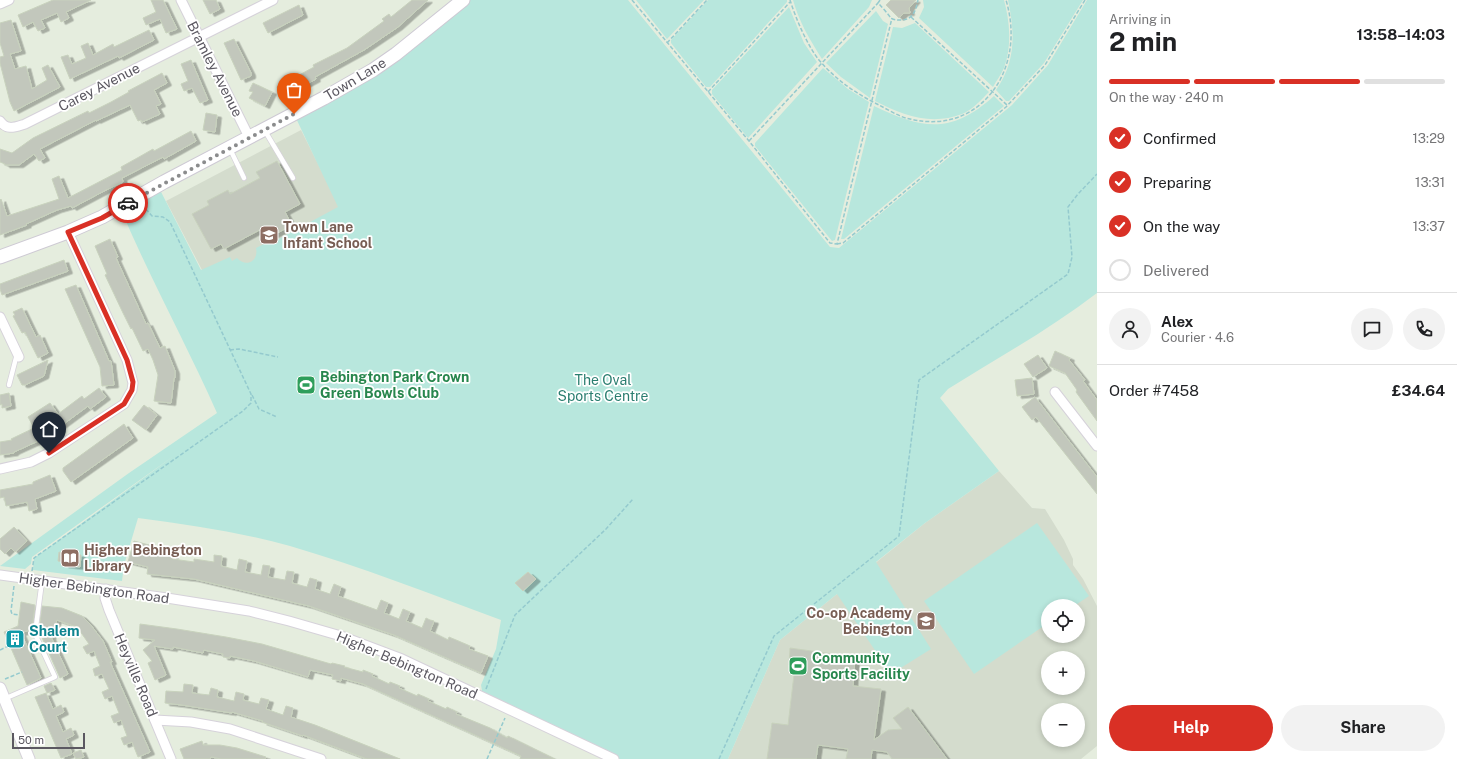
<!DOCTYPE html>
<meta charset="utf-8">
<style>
body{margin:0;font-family:"Public Sans",sans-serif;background:#f2f2f2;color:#202124;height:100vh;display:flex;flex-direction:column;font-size:15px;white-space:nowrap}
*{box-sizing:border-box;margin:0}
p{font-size:13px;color:#757577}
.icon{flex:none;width:22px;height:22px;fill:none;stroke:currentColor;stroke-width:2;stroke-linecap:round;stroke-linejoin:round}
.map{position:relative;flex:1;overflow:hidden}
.drawer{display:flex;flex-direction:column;background:#fff;width:360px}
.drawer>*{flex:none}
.buttons{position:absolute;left:1041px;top:599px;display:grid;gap:8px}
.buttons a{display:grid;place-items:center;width:44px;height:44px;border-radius:50%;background:#fff;box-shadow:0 2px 6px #0003;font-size:20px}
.scale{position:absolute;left:12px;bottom:10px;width:73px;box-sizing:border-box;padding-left:4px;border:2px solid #5b5861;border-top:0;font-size:11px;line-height:14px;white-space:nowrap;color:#5b5861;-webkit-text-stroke:3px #fff;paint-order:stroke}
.pin{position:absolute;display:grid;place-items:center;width:34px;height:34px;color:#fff;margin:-41px -17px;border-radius:50% 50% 50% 0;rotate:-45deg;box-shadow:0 0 4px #0007}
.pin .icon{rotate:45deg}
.courier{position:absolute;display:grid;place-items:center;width:40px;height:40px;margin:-20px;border:3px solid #d93025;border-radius:50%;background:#fff;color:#222;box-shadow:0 1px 5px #0007}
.headline em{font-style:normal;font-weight:700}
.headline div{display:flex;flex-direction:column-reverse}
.headline{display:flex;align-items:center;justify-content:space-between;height:68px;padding:0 12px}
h1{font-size:26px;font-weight:700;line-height:30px}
.bar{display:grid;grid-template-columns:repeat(4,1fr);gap:6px 4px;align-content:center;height:48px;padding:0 12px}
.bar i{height:5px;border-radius:3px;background:#e0e0e0}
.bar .current{background:#d93025}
.bar p{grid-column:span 4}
.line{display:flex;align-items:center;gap:10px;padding:0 12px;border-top:1px solid #e0e0e0}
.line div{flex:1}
.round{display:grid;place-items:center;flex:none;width:42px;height:42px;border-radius:21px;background:#f2f2f2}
ol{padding:0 12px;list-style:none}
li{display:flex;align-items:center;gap:12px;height:44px}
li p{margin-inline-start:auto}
li .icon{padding:4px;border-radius:50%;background:#d93025;color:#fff;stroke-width:4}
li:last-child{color:#757577}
li i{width:22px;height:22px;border:2px solid #e0e0e0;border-radius:50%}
.action{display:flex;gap:8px;margin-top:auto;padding:8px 12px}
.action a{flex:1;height:46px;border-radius:24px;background:#d93025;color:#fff;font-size:16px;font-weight:700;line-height:46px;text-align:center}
.action a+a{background:#f2f2f2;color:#202124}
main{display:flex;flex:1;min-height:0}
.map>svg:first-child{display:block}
.education{fill:#d4dccd;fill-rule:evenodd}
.green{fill:#b8e7dd}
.building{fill:#c2c7bc;stroke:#c8d2bd;filter:url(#shadow)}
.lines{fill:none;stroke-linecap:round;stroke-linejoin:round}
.service-casing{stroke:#d6d2da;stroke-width:6}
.minor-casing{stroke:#d6d2da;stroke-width:11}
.tertiary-casing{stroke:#d6d2da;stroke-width:13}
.secondary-casing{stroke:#cecad4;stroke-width:15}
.path{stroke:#94cace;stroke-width:1.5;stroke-dasharray:4 2;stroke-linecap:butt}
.service{stroke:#fff;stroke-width:4.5}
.minor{stroke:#fff;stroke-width:9}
.tertiary{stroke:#fff;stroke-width:11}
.secondary{stroke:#fff;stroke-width:13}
.done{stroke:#8b8c8d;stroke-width:4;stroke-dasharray:0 7.2}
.route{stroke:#d93025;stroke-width:5}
.labels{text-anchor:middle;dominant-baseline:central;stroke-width:3.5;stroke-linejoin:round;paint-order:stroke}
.street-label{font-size:14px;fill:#5b5861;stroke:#fff}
.education-label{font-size:14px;font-weight:bold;fill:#785e54;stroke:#fff;text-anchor:start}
.leisure-label{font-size:14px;font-weight:bold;fill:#27864d;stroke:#fff;text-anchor:start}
.park-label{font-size:14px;fill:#2b7e70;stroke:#fff}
.culture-label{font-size:14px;font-weight:bold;fill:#0d838f;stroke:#fff;text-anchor:start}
</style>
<main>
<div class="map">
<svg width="1097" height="759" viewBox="0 0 1097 759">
<defs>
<filter id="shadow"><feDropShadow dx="4.5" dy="2.5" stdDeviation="0" flood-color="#0004"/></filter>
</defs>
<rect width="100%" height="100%" fill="#e5edde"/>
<!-- education -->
<g class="education">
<polygon points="301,130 373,273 202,270 166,201"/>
<path d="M999,471L1032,508L1045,509L1064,540L1073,559V565L1083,579L1097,606V746L1081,759H728L780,640L925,523ZM1048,606H1078V636H1048ZM1048,658H1078V688H1048ZM1048,710H1078V740H1048Z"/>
</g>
<!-- green -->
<g class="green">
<path d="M463,0H628L830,247L839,248L1012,105L1048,65L1087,0H1097V293C1050,329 998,358 948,389L940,398L999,471L925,523L876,562L931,649L891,674L837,594L780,640L728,759H614L483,696L481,685L496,649L501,620C431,594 362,567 290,546C240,532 189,525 138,518L124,565L122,581L33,570L34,558L175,455L32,557L31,564L25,569L0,566L129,473L217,413C186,343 149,277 120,207L158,186L201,270L230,257L232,261L237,258C246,268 259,261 256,248L272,240L273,242L338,207L294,114L324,98Z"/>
<polygon points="636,0 704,0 667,39"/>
<polygon points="708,0 787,0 787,2 710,87 706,87 671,43 671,40"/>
<path d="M793,0H872L869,7L822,59C810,40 799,22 793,0Z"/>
<path d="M923,0H1004C1010,22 1012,47 1004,68C1001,75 996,81 993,87L919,18L924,7Z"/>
<path d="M1008,0H1083L1044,63L1009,101H1006L996,90C1016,62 1015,33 1008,0Z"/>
<polygon points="789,7 804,43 817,62 748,138 712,94 712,90"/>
<polygon points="876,11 883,21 888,24 870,98 841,77 826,63"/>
<path d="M915,23L989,92C981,100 972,110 962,114C931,126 902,115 875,101L893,27L902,28Z"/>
<polygon points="823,68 848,89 869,102 835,240 832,241 755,146 755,143"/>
<path d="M994,96L1004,106L844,239H841L874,106C922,129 951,135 994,96Z"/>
<polygon points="1037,523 1089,596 1074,606 1048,606 1048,623 974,674 924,601"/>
</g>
<!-- building -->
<g class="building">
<polygon points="53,0 91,0 66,12 69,18 61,22 57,13 41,20 45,28 38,31 33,22 23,27 18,15"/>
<polygon points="151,0 163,0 177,29 166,33 160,19 146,25 143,18 156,12"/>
<polygon points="203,0 216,0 220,9 210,14"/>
<polygon points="412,0 428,0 398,27 364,50 315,77 316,79 283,97 277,87 314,67 313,65 347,48 384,21 382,19 389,14 391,17"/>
<polygon points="891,0 916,0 909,8 910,13 904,13 899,18 886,5"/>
<polygon points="299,5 303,15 268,33 263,23"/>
<polygon points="11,20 21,51 10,54 15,69 26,66 32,89 47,80 42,68 48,65 60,87 14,111 10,102 0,63 0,57 4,56 0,43 0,23"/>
<polygon points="149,30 154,40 119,58 118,56 70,79 61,57 68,55 72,64 86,58 81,46 88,43 93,55 113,44 114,47"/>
<polygon points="234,39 251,73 251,76 241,80 224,43"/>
<polygon points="191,60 208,100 200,103 192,88 184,91 181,84 188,81 181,64"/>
<polygon points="162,73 167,83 154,90 161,104 156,106 160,114 142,122 141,120 138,121 130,105 96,121 96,120 40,149 45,158 39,161 34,154 19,165 5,165 5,164 0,162 0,149 12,153 33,138 88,111 89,113 111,102 129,92 128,91"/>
<polygon points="253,83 272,92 265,106 249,98 253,92 249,91"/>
<polygon points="206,113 217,115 215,132 203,130"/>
<polygon points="191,131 196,141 164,159 163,157 122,178 123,182 104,191 72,208 71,206 57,210 26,224 27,225 0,235 0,200 1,199 7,216 59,199 52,179 59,176 68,198 122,170 121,167 139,157 153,149 154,151"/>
<polygon points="277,161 300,204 285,212 292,225 272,236 267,226 224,249 221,244 211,249 192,214 209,205 207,201 228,190 230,194 260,178 256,172"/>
<polygon points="110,239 118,257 116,258 146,324 148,323 160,348 165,346 175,371 175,378 174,378 171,403 154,401 158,375 153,360 148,349 143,351 132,328 131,329 123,313 105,275 107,274 95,246"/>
<polygon points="64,260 68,271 2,295 0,289 0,284"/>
<polygon points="76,285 109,361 111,361 114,385 102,386 100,367 65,289"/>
<polygon points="22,308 36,337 40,335 48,353 38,358 25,332 22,333 13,316 15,315 13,312"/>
<polygon points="1055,351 1070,358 1069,360 1085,380 1083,381 1097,400 1097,421 1076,392 1077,390 1065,373 1049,366"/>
<polygon points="1038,355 1047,368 1033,377 1024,364"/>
<polygon points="48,360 44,376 25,385 22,385 17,375"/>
<polygon points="1032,378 1034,394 1017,396 1015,380"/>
<polygon points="99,388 106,397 90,409 88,406 50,434 48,431 39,438 34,430 38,441 14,452 14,453 0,455 0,442 12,440 11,439 34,428 28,417 50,403 58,414 82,396 84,399"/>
<polygon points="9,393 11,406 2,408 2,404 0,405 0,395"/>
<polygon points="1035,397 1097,477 1097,494 1036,417 1032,420 1022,407"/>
<polygon points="144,405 157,415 146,430 132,420"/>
<polygon points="124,424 133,438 71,482 63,471 63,468"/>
<polygon points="50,475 56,491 35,499 37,509 29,511 27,502 6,506 4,497 0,498 0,490 33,484 33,482"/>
<polygon points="14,527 27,541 15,552 11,548 5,554 0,549 0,539"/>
<polygon points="134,541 153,546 152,548 174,549 173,559 194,562 194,559 214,562 214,555 222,556 221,566 237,570 239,559 247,561 245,572 261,575 263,565 270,566 268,577 285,580 287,571 294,572 292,583 307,587 310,578 317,580 315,589 330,594 334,584 341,587 338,596 377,610 381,600 388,603 384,613 399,619 403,609 410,612 406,621 422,628 426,618 430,620 434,621 430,631 448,640 449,637 470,646 469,649 488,656 481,673 394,635 309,606 194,579 147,574 148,567 128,562"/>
<polygon points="64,549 72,550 72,554 81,555 80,567 64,565 64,562 58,561 59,552 63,553"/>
<polygon points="528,572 536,579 523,591 515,583"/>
<polygon points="21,602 35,605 32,629 21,633 41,678 27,685 4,632 18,626"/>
<polygon points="42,606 62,608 82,616 90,624 103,641 112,662 110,662 150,752 138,757 132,742 124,745 121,738 127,736 121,720 114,723 111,716 119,713 112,696 105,699 102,692 109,689 102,674 95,676 93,669 100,666 94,651 87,654 83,647 89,644 77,627 57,620 51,637 68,674 60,678 39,631"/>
<polygon points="140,624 177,629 226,637 262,644 331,664 332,663 345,666 344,667 363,672 363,670 373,674 372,676 389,684 390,682 400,686 399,688 417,696 418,694 429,699 428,701 446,709 447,707 457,712 456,714 490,728 507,738 508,736 555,759 520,759 521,756 363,684 341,678 341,681 332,679 333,675 310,670 308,677 254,661 230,656 230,658 223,657 223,654 204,650 203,653 173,647 173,649 154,646 166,675 155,680 148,663 152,661 143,650 155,640 139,638"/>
<polygon points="790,648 855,657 853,686 881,689 874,740 888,730 902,729 893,718 908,707 947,759 892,759 887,752 872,750 871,759 846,759 848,749 818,745 816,759 767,759 772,723 788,725 795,666 789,665"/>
<polygon points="51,683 55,690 47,693 44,686"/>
<polygon points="184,684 193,685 192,693 209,695 211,688 218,690 217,697 234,701 236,692 244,694 243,700 259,704 261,698 269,700 266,709 283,715 286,706 293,708 291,717 315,725 400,759 367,759 303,735 303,736 262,722 263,721 232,712 232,713 182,705 165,703 166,691 183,692"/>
<polygon points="46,693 53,709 61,705 64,712 56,716 63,732 71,728 74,735 66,739 72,754 61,758 35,697"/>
<polygon points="202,741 203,745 220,745 237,748 266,757 265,759 221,759 211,757 210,759 184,759 180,749"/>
<polygon points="81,750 84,757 76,759 73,753"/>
</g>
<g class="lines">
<defs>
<g id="service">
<polyline points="265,131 293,178"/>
<polyline points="230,149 244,178"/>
<polyline points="9,385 17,354"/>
<polyline points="4,699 55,677 35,634 42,581"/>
</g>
<g id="minor">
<polyline points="181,0 249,137"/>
<polyline points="0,4 9,0"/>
<path d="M0,121C7,131 15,127 25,124L273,0"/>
<polyline points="0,317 19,357"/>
<polyline points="1055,392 1097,446"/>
<polyline points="0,469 31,462 49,453 124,404 132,390 133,383 127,360 68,232"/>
<polyline points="0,575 167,598 249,611 289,621 341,636 402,659 614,759"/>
<polyline points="106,589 105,598 109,610 171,759"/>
<polyline points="155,720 191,722 230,729 321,759"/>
</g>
<polyline id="tertiary" points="0,688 29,759"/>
<polyline id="secondary" points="0,257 68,232 102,217 164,182 324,98 373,70 396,54 463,0"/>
</defs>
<!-- service casing -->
<use href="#service" class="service-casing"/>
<!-- minor casing -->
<use href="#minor" class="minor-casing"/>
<!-- tertiary casing -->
<use href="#tertiary" class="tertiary-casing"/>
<!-- secondary casing -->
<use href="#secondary" class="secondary-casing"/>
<!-- path -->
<g class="path">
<polyline points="632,0 749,141 830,243 837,244 892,18"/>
<path d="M790,0C796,19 807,45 819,60C835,79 855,93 877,104C887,109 899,117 910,119C948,128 981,114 1000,80C1013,55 1014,27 1006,0"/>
<path d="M880,0L878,3C882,7 887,13 891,18C894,20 897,20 901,20C913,20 916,10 918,0"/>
<polyline points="911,17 1007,105"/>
<polyline points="667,43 707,0"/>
<polyline points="708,92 790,2"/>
<polyline points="749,141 878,3"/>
<polyline points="837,244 843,243 1006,107 1045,65 1085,0"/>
<polyline points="230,350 239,349 278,357"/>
<polyline points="252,395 259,409 277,417"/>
<polyline points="32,571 34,558 243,411 251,403 251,394 170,222 163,217 152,216 144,207"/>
<polyline points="14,586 11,611 12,614 19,615"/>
<polyline points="0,650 10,645"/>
<polyline points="5,679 22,672"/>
<polyline points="486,689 515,615 606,529 633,499"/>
<polyline points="487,759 505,718"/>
<polyline points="719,759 774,636 899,536 919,380 1068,274 1072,257 1068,207 1078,194 1097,174"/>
</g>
<!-- service -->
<use href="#service" class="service"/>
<!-- minor -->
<use href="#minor" class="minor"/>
<!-- tertiary -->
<use href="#tertiary" class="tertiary"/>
<!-- secondary -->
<use href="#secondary" class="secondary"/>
</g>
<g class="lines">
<!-- done -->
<polyline class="done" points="128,203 294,114"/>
<!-- route -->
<polyline class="route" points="49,453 124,404 132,390 133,382 127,360 68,232 102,218 128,203"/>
</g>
<!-- icons -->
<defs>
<symbol id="school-square" viewBox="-11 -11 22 22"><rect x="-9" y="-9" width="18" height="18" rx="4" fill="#8d6e63" stroke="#fff"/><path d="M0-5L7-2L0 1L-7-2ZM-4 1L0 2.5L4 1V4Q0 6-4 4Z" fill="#fff"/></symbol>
<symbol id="stadium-square" viewBox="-11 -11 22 22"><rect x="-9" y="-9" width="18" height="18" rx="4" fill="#2e9e5b" stroke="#fff"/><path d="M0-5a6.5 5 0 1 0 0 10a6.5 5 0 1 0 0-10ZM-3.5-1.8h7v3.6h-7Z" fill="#fff"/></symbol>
<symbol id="library-square" viewBox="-11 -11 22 22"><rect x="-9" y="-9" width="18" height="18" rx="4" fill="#8d6e63" stroke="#fff"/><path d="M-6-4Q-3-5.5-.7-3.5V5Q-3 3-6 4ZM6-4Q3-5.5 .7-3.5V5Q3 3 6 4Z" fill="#fff"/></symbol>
<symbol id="building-square" viewBox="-11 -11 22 22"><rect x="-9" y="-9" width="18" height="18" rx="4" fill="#0f9aa8" stroke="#fff"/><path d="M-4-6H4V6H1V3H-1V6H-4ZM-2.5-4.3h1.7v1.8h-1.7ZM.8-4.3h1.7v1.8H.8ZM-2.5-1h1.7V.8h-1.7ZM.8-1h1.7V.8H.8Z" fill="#fff"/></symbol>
</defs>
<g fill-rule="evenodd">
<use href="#school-square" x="258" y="224" width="22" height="22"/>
<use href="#stadium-square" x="295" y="374" width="22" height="22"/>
<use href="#library-square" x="59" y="547" width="22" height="22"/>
<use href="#school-square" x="915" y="610" width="22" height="22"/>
<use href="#building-square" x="4" y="628" width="22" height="22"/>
<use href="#stadium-square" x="787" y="655" width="22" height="22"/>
</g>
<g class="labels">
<!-- street labels -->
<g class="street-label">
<text transform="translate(215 69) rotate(63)">Bramley Avenue</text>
<text transform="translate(355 79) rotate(-31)">Town Lane</text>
<text transform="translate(99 87) rotate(-27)">Carey Avenue</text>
<text transform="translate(94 588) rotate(8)">Higher Bebington Road</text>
<text transform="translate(407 665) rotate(23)">Higher Bebington Road</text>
<text transform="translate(136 675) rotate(67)">Heyville Road</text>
</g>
<!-- education labels -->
<g class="education-label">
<text x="283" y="227">Town Lane<tspan x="283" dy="16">Infant School</tspan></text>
<text x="84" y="550">Higher Bebington<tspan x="84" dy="16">Library</tspan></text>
<text x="912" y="613" text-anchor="end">Co-op Academy<tspan x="912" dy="16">Bebington</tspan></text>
</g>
<!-- leisure labels -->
<g class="leisure-label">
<text x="320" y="377">Bebington Park Crown<tspan x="320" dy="16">Green Bowls Club</tspan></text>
<text x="812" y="658">Community<tspan x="812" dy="16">Sports Facility</tspan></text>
</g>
<!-- park labels -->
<g class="park-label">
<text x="603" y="380">The Oval<tspan x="603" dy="16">Sports Centre</tspan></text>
</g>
<!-- culture labels -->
<g class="culture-label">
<text x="29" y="631">Shalem<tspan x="29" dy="16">Court</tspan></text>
</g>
</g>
</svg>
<div class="buttons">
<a><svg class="icon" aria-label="locate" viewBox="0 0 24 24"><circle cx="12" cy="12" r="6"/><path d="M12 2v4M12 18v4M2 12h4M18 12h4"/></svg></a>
<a>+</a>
<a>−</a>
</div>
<div class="scale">50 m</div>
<div class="pin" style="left:294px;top:114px;background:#ea580c"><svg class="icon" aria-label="bag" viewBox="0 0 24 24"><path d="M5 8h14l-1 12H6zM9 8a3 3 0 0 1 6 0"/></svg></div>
<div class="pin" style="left:49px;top:453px;background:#1f2937"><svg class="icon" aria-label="home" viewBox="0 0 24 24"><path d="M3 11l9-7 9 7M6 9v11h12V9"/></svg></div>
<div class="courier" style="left:128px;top:203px"><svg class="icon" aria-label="car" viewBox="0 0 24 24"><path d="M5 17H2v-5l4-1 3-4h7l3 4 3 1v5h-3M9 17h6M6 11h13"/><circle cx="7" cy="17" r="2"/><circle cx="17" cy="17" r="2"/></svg></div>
</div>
<section class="drawer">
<div class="headline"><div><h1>2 min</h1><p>Arriving in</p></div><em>13:58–14:03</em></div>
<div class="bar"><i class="current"></i><i class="current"></i><i class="current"></i><i></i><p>On the way · 240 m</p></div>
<ol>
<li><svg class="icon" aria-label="check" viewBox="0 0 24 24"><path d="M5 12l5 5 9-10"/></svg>Confirmed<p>13:29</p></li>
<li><svg class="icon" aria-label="check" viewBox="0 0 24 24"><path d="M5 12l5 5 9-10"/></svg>Preparing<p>13:31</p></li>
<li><svg class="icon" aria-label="check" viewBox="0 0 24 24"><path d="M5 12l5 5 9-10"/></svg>On the way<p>13:37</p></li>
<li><i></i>Delivered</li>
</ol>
<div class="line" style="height:72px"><a class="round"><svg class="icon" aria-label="person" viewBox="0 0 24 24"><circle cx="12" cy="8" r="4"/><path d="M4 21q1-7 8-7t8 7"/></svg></a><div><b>Alex</b><p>Courier · 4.6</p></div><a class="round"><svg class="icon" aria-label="chat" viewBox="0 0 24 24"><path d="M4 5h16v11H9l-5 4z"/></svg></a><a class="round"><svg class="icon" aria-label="phone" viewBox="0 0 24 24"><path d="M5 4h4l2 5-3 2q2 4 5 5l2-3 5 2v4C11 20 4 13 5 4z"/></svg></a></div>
<div class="line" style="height:52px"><div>Order #7458</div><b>£34.64</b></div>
<div class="action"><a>Help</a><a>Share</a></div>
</section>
</main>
